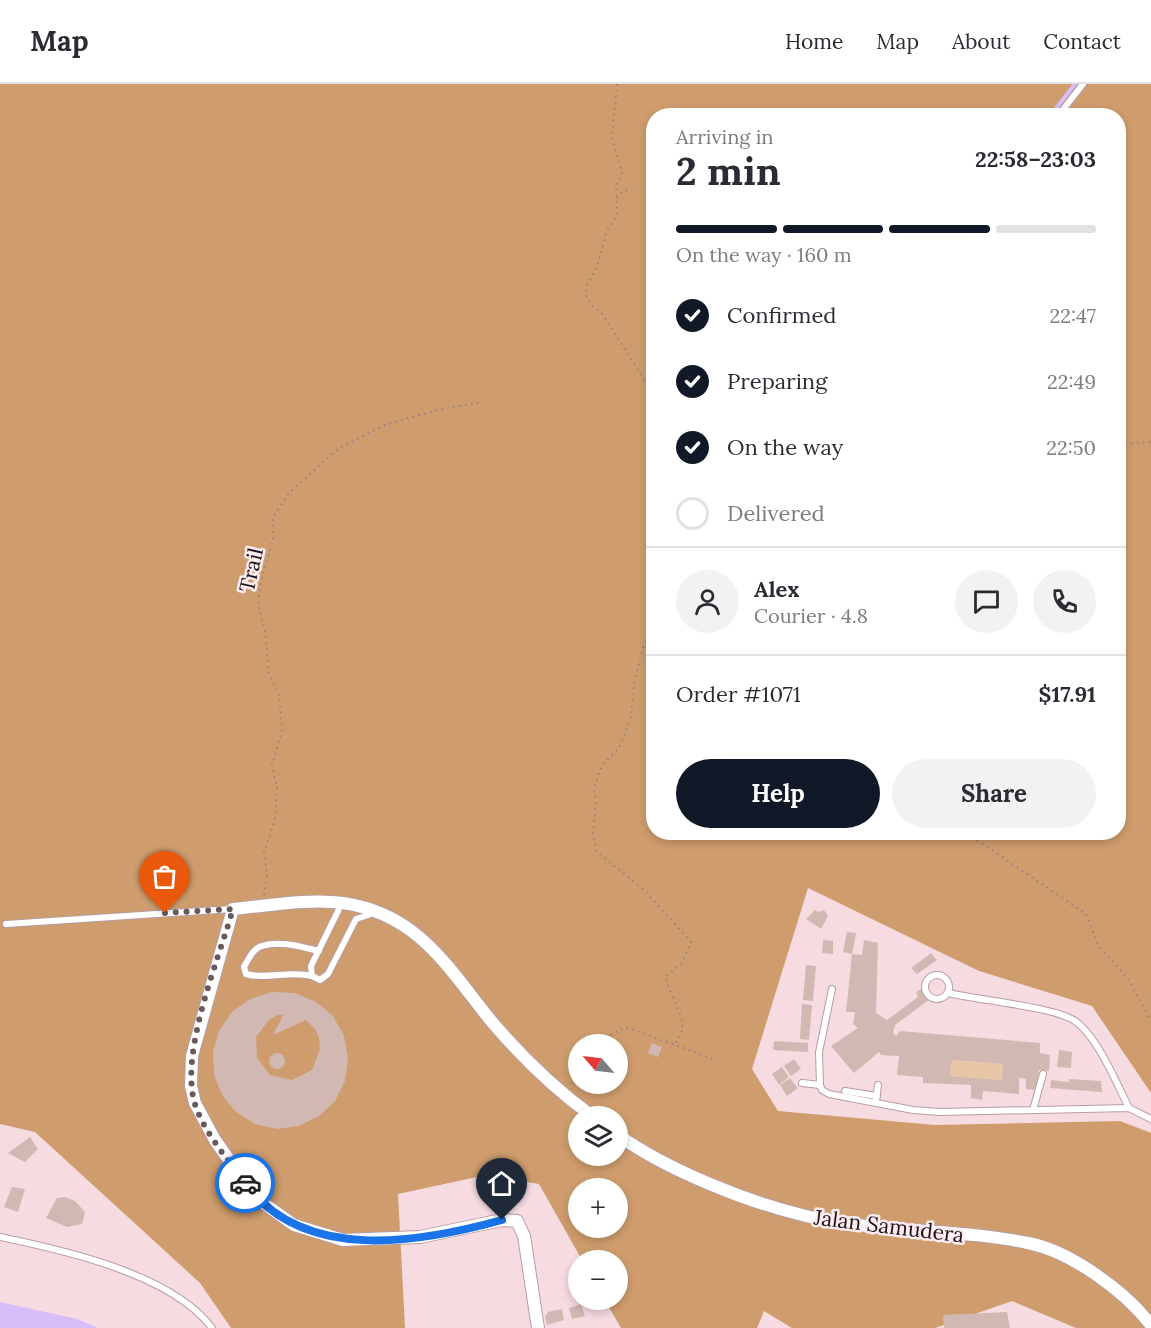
<!DOCTYPE html>
<meta charset="utf-8">
<style>
body{margin:0;font-family:Lora,serif;background:#f2f2f3;color:#2b2b33;height:100vh;display:flex;flex-direction:column;font-size:22px;white-space:nowrap}
*{box-sizing:border-box;margin:0}
p{font-size:20px;color:#7c7c81}
.icon{flex:none;width:33px;height:33px;fill:none;stroke:currentColor;stroke-width:2;stroke-linecap:round;stroke-linejoin:round}
.map{position:relative;flex:1;overflow:hidden}
.side{position:absolute;left:646px;top:24px;width:480px;height:732px;display:flex;flex-direction:column;background:#fff;border-radius:24px;box-shadow:0 3px 9px #0003}
.side>*{flex:none}
.needle{width:39px;rotate:298deg}
.fabs{position:absolute;left:568px;top:950px;display:grid;gap:12px}
.fabs a{display:grid;place-items:center;width:60px;height:60px;border-radius:50%;background:#fff;box-shadow:0 3px 9px #0003;font-size:30px}
.pin{position:absolute;display:grid;place-items:center;width:51px;height:51px;color:#fff;margin:-62px -26px;border-radius:50% 50% 50% 0;rotate:-45deg;box-shadow:0 0 6px #0007}
.pin .icon{rotate:45deg}
.courier{position:absolute;display:grid;place-items:center;width:60px;height:60px;margin:-30px;border:4px solid #1a73e8;border-radius:50%;background:#fff;color:#222;box-shadow:0 2px 8px #0007}
.summary em{font-style:normal;font-weight:800}
.summary div{display:flex;flex-direction:column-reverse}
.summary{display:flex;align-items:center;justify-content:space-between;height:102px;padding:0 30px}
h1{font-size:39px;font-weight:800;line-height:45px}
.bar{display:grid;grid-template-columns:repeat(4,1fr);gap:9px 6px;align-content:center;height:72px;padding:0 30px}
.bar i{height:8px;border-radius:4px;background:#e1e1e2}
.bar .on{background:#111827}
.bar p{grid-column:span 4}
.line{display:flex;align-items:center;gap:15px;padding:0 30px;border-top:2px solid #e1e1e2}
.line div{flex:1}
.round{display:grid;place-items:center;flex:none;width:63px;height:63px;border-radius:32px;background:#f2f2f3}
ol{padding:0 30px;list-style:none}
li{display:flex;align-items:center;gap:18px;height:66px}
li p{margin-inline-start:auto}
li .icon{padding:6px;border-radius:50%;background:#111827;color:#fff;stroke-width:4}
li:last-child{color:#7c7c81}
li i{width:33px;height:33px;border:3px solid #e1e1e2;border-radius:50%}
.primary-button{display:flex;gap:12px;margin-top:auto;padding:12px 30px}
.primary-button a{flex:1;height:69px;border-radius:36px;background:#111827;color:#fff;font-size:24px;font-weight:800;line-height:69px;text-align:center}
.primary-button a+a{background:#f2f2f3;color:#2b2b33}
header{display:flex;align-items:center;gap:36px;box-sizing:border-box;height:84px;padding:0 30px;background:#fff;border-bottom:2px solid #e1e1e2}
header strong{font-size:28px}
nav{display:flex;gap:33px;margin-inline-start:auto;font-size:21px}
.map>svg:first-child{display:block}
.green{fill:#e9c6a5}
.forest{fill:#cf9d6d;fill-rule:evenodd}
.water{fill:#d7bdf9}
.lines{fill:none;stroke-linecap:round;stroke-linejoin:round}
.stream{stroke:#d7bdf9;stroke-width:4}
.building{fill:#d2b8b2;fill-rule:evenodd}
.service-casing{stroke:#b79da2;stroke-width:8}
.minor-casing{stroke:#b79da2;stroke-width:14}
.path{stroke:#948185;stroke-width:2;stroke-dasharray:1.5 4.5;stroke-linecap:butt}
.service{stroke:#fff;stroke-width:6}
.minor{stroke:#fff;stroke-width:12}
.done{stroke:#68595c;stroke-width:6;stroke-dasharray:0 10.8}
.route{stroke:#1a73e8;stroke-width:8}
.labels{text-anchor:middle;dominant-baseline:central;stroke-width:5;stroke-linejoin:round;paint-order:stroke}
.street-label{font-size:21px;fill:#1c1315;stroke:#fcecef}
</style>
<header>
<strong>Map</strong>
<nav><a>Home</a><a>Map</a><a>About</a><a>Contact</a></nav>
</header>
<div class="map">
<svg width="1151" height="1244" viewBox="0 0 1151 1244">
<rect width="100%" height="100%" fill="#f6dbe1"/>
<!-- green -->
<polygon class="green" points="952,976 1003,980 1002,996 950,992"/>
<!-- forest -->
<path class="forest" d="M0,0H1151V1009L1092,922L979,887L808,804L752,985L778,1027L935,1041L1120,1037L1151,1049V1244H1076L1012,1217L935,1244H792L764,1227L757,1244H621L604,1215H618V1176H582L539,1100L486,1091L398,1110L405,1244H231L200,1199L35,1048L0,1040ZM654,32H1119V748H654ZM579,960H618V999H579ZM579,1032H618V1071H579ZM579,1104H618V1143H579Z"/>
<!-- water -->
<polygon class="water" points="0,1218 77,1235 98,1244 0,1244"/>
<g class="lines">
<!-- stream -->
<polyline class="stream" points="1050,32 1075,0"/>
</g>
<!-- building -->
<g class="building">
<polygon points="815,826 818,828 824,826 828,832 821,845 806,835"/>
<path d="M847,848L856,849L852,870L862,871L864,856L878,859L876,929L887,936L918,913L916,908L922,905L930,915L895,941L893,949L896,952L900,947L1040,959V969L1050,971L1049,987L1039,986L1036,1006L1026,1005V995L1019,994V1010L983,1007L982,1016L971,1014V1001L923,999V993L897,991L899,972L881,971L879,968L854,989L831,962L858,944L853,940L855,928H846L852,870L843,868ZM952,976L1003,980L1002,996L950,992Z"/>
<polygon points="823,856 833,857 833,870 822,869"/>
<polygon points="931,869 937,876 917,890 911,884"/>
<polygon points="806,881 816,882 813,917 803,916"/>
<path d="M272,908L295,909L316,918L333,932L344,952L348,974L345,997L335,1017L319,1032L299,1042L277,1045L255,1040L236,1028L222,1011L214,991L213,968L219,947L232,928L250,915ZM278,931H283L273,951L306,936L315,945L319,954L320,965L312,986L292,996L270,991L257,974L256,953L269,936Z"/>
<polygon points="802,920 812,921 809,956 800,955"/>
<polygon points="774,957 808,959 808,968 773,966"/>
<polygon points="652,959 662,963 658,973 648,969"/>
<polygon points="1059,966 1072,968 1071,984 1057,983"/>
<circle cx="277" cy="977" r="8"/>
<polygon points="794,975 801,985 791,992 784,982"/>
<polygon points="782,983 789,993 779,1001 772,990"/>
<polygon points="790,994 798,1004 787,1012 780,1001"/>
<polygon points="1069,995 1101,997 1102,1008 1050,1004 1051,996 1069,998"/>
<polygon points="30,1053 38,1065 25,1078 8,1069"/>
<polygon points="12,1103 25,1105 18,1128 4,1123"/>
<polygon points="65,1113 75,1117 85,1128 82,1140 67,1143 46,1134 57,1114"/>
<polygon points="581,1220 585,1232 572,1235 569,1224"/>
<polygon points="562,1225 564,1236 547,1241 545,1233 548,1228"/>
<polygon points="1007,1228 1010,1244 944,1244 943,1231"/>
</g>
<g class="lines">
<defs>
<g id="service">
<polyline points="1058,32 1083,0"/>
<polyline points="342,819 311,882 312,892 320,896 328,890 356,835 374,829"/>
<polyline points="6,840 232,825"/>
<circle cx="937" cy="903" r="12"/>
<path d="M312,892C290,886 267,896 246,890L244,883C248,876 253,864 262,862C279,856 302,863 319,867"/>
<polyline points="832,905 819,968 820,1001 822,1006 829,1010 913,1026 940,1028 1129,1024 1151,1035"/>
<path d="M948,909C977,916 1055,923 1075,937C1097,952 1117,1000 1129,1024"/>
<polyline points="802,999 820,1001"/>
<polyline points="845,1007 877,1012"/>
<polyline points="876,1016 878,1001"/>
<polyline points="1033,1026 1043,990"/>
<path d="M0,1153C63,1166 172,1190 212,1244"/>
</g>
<g id="minor">
<path d="M618,1051C667,1086 747,1118 806,1132C878,1149 955,1144 1028,1159C1070,1167 1125,1207 1151,1241"/>
<path d="M538,1244L524,1152L517,1137L502,1136L420,1153L343,1156L294,1141L255,1113L215,1056L195,1019L191,1002L192,972L233,825C266,822 310,814 343,819C419,830 448,884 492,938C522,973 555,1005 592,1032"/>
</g>
</defs>
<!-- service casing -->
<use href="#service" class="service-casing"/>
<!-- minor casing -->
<use href="#minor" class="minor-casing"/>
<!-- path -->
<g class="path">
<polyline points="617,0 612,53 622,90 616,102 617,132 607,146 597,183 586,203 586,211 592,222 601,228 654,311"/>
<polyline points="617,114 623,107 629,106"/>
<polyline points="1119,360 1151,358"/>
<path d="M654,541L643,564L634,598L631,634L619,664L602,681L594,704L596,722L593,748L596,767L644,806L691,858L682,879L666,892C669,918 695,937 674,961"/>
<polyline points="961,748 983,760 1086,830 1098,861 1129,896 1151,937"/>
<polyline points="264,811 267,792 264,769 275,735 277,704 272,681 282,646 279,611 268,588 266,552 258,519 261,497 273,456 273,433 289,409 339,364 387,340 442,325 483,318"/>
<polyline points="595,960 625,943 714,975"/>
<polyline points="571,1000 579,981"/>
</g>
<!-- service -->
<use href="#service" class="service"/>
<!-- minor -->
<use href="#minor" class="minor"/>
</g>
<g class="lines">
<!-- done -->
<path class="done" d="M165,829L233,825C218,877 181,965 194,1017C202,1046 227,1074 245,1099"/>
<!-- route -->
<path class="route" d="M245,1099C303,1179 419,1159 502,1136"/>
</g>
<g class="labels">
<!-- street labels -->
<g class="street-label">
<text transform="translate(251 486) rotate(-77)">Trail</text>
<text transform="translate(889 1142) rotate(7)">Jalan Samudera</text>
</g>
</g>
</svg>
<div class="fabs">
<a><svg class="needle" viewBox="-14 -14 28 28"><path d="M0-13l5 13h-10z" fill="#e53935"/><path d="M0 13l5-13h-10z" fill="#7c7c81"/></svg></a>
<a><svg class="icon" aria-label="layers" viewBox="0 0 24 24"><path d="M12 4l9 5-9 5-9-5zM3 14l9 5 9-5"/></svg></a>
<a>+</a>
<a>−</a>
</div>
<div class="pin" style="left:165px;top:829px;background:#ea580c"><svg class="icon" aria-label="bag" viewBox="0 0 24 24"><path d="M5 8h14l-1 12H6zM9 8a3 3 0 0 1 6 0"/></svg></div>
<div class="pin" style="left:502px;top:1136px;background:#1f2937"><svg class="icon" aria-label="home" viewBox="0 0 24 24"><path d="M3 11l9-7 9 7M6 9v11h12V9"/></svg></div>
<div class="courier" style="left:245px;top:1099px"><svg class="icon" aria-label="car" viewBox="0 0 24 24"><path d="M5 17H2v-5l4-1 3-4h7l3 4 3 1v5h-3M9 17h6M6 11h13"/><circle cx="7" cy="17" r="2"/><circle cx="17" cy="17" r="2"/></svg></div>
<section class="side">
<div class="summary"><div><h1>2 min</h1><p>Arriving in</p></div><em>22:58–23:03</em></div>
<div class="bar"><i class="on"></i><i class="on"></i><i class="on"></i><i></i><p>On the way · 160 m</p></div>
<ol>
<li><svg class="icon" aria-label="check" viewBox="0 0 24 24"><path d="M5 12l5 5 9-10"/></svg>Confirmed<p>22:47</p></li>
<li><svg class="icon" aria-label="check" viewBox="0 0 24 24"><path d="M5 12l5 5 9-10"/></svg>Preparing<p>22:49</p></li>
<li><svg class="icon" aria-label="check" viewBox="0 0 24 24"><path d="M5 12l5 5 9-10"/></svg>On the way<p>22:50</p></li>
<li><i></i>Delivered</li>
</ol>
<div class="line" style="height:108px"><a class="round"><svg class="icon" aria-label="person" viewBox="0 0 24 24"><circle cx="12" cy="8" r="4"/><path d="M4 21q1-7 8-7t8 7"/></svg></a><div><b>Alex</b><p>Courier · 4.8</p></div><a class="round"><svg class="icon" aria-label="chat" viewBox="0 0 24 24"><path d="M4 5h16v11H9l-5 4z"/></svg></a><a class="round"><svg class="icon" aria-label="phone" viewBox="0 0 24 24"><path d="M5 4h4l2 5-3 2q2 4 5 5l2-3 5 2v4C11 20 4 13 5 4z"/></svg></a></div>
<div class="line" style="height:78px"><div>Order #1071</div><b>$17.91</b></div>
<div class="primary-button"><a>Help</a><a>Share</a></div>
</section>
</div>
